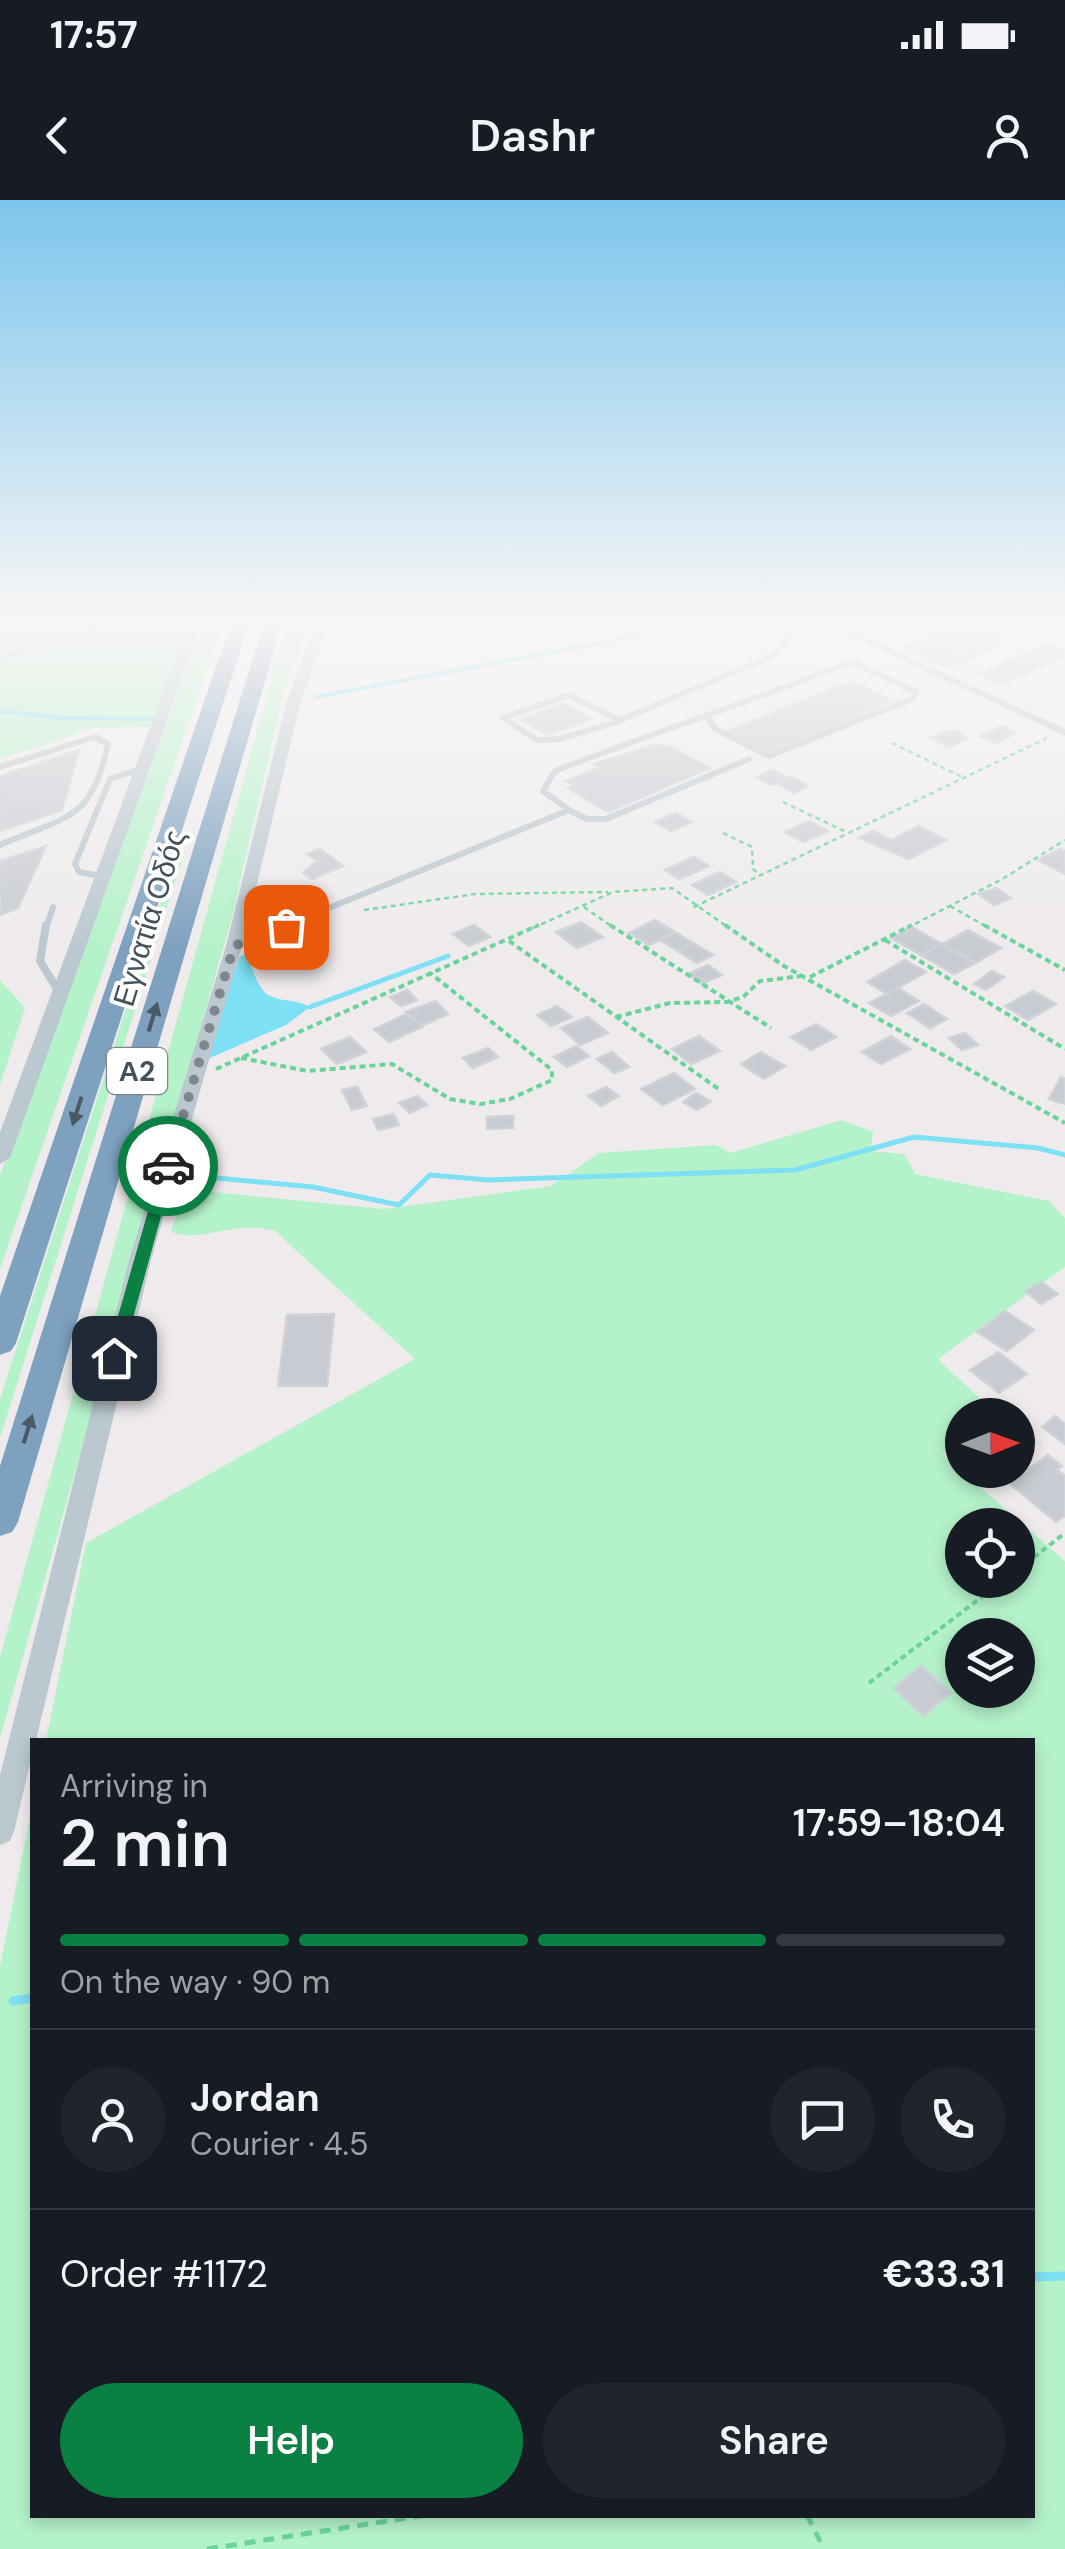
<!DOCTYPE html>
<meta charset="utf-8">
<style>
body{margin:0;font-family:"DM Sans",sans-serif;background:#20242c;color:#f1f3f6;height:100vh;display:flex;flex-direction:column;font-size:38px;white-space:nowrap}
*{box-sizing:border-box;margin:0}
p{font-size:32px;color:#9ea1a6}
.icon{flex:none;width:55px;height:55px;fill:none;stroke:currentColor;stroke-width:2;stroke-linecap:round;stroke-linejoin:round}
.map{position:relative;flex:1;overflow:hidden}
.details{position:absolute;left:30px;top:1538px;width:1005px;height:780px;display:flex;flex-direction:column;background:#171b24;border-radius:0px;box-shadow:0 5px 15px #0003}
.details>*{flex:none}
.needle{width:65px;rotate:89deg}
.tools{position:absolute;left:945px;top:1198px;display:grid;gap:20px}
.tools a{display:grid;place-items:center;width:90px;height:90px;border-radius:50%;background:#171b24;box-shadow:0 5px 15px #0003;font-size:50px}
.pin{position:absolute;display:grid;place-items:center;width:85px;height:85px;color:#fff;margin:-42px;border-radius:20px;box-shadow:0 5px 15px #0006}
.courier{position:absolute;display:grid;place-items:center;width:100px;height:100px;margin:-50px;border:8px solid #0b8043;border-radius:50%;background:#fff;color:#222;box-shadow:0 2px 12px #0007}
.summary em{font-style:normal;font-weight:600}
.summary div{display:flex;flex-direction:column-reverse}
.summary{display:flex;align-items:center;justify-content:space-between;height:170px;padding:0 30px}
h1{font-size:65px;font-weight:600;line-height:75px}
.bar{display:grid;grid-template-columns:repeat(4,1fr);gap:15px 10px;align-content:center;height:120px;padding:0 30px}
.bar i{height:12px;border-radius:8px;background:#363941}
.bar .on{background:#0b8043}
.bar p{grid-column:span 4}
.line{display:flex;align-items:center;gap:25px;padding:0 30px;border-top:2px solid #363941}
.line div{flex:1}
.round{display:grid;place-items:center;flex:none;width:105px;height:105px;border-radius:52px;background:#20242c}
.button{display:flex;gap:20px;margin-top:auto;padding:20px 30px}
.button a{flex:1;height:115px;border-radius:60px;background:#0b8043;color:#fff;font-size:40px;font-weight:600;line-height:115px;text-align:center}
.button a+a{background:#20242c;color:#f1f3f6}
.status{display:flex;justify-content:space-between;align-items:center;height:70px;padding:0 50px;background:#171b24;direction:ltr}
.status svg{height:28px;fill:currentColor}
header{display:flex;justify-content:space-between;align-items:center;height:130px;padding:0 30px;background:#171b24;font-size:45px;font-weight:600}
.map>svg:first-child{display:block}
.green{fill:#b4f2c9;fill-rule:evenodd}
.water{fill:#7de0f4}
.lines{fill:none;stroke-linecap:round;stroke-linejoin:round}
.stream-far2{stroke:#7de0f4;stroke-width:4}
.stream-far1{stroke:#7de0f4;stroke-width:5}
.stream{stroke:#7de0f4;stroke-width:9}
.building{fill:#c8ccd2;stroke:#cfd2d9;stroke-width:2.5}
.path-far2{stroke:#6ad39a;stroke-width:2.5;stroke-dasharray:5 4;stroke-linecap:butt}
.path-far1{stroke:#6ad39a;stroke-width:4;stroke-dasharray:6 4;stroke-linecap:butt}
.path{stroke:#6ad39a;stroke-width:5;stroke-dasharray:11 8;stroke-linecap:butt}
.service-far1{stroke:#bbc8d0;stroke-width:6}
.service{stroke:#bbc8d0;stroke-width:8}
.minor{fill:#bbc8d0;fill-rule:evenodd}
.tertiary{fill:#bbc8d0;fill-rule:evenodd}
.motorway{fill:#7ea1c0;fill-rule:evenodd}
.oneway{fill:#495965}
.route{fill:#0b8043}
.done{stroke:#7f878e;stroke-width:10;stroke-dasharray:0 18}
.labels{text-anchor:middle;dominant-baseline:central;stroke-width:8;stroke-linejoin:round;paint-order:stroke}
.shield{fill:#fff;stroke:#7b858c;stroke-width:2.5}
.shield-label{font-size:28px;font-weight:bold;fill:#43515b}
.street-label{font-size:30px;fill:#43515b;stroke:#fff}
</style>
<div class="status"><b>17:57</b><svg viewBox="0 0 49 12"><path d="M0 12V9h3v3zM5 12V6h3v6zM10 12V3h3v9zM15 12V0h3v12zM26 1h20v11H26zM47 4h2v5h-2z"/></svg></div>
<header><svg class="icon" aria-label="back" viewBox="0 0 24 24"><path d="M15 5l-7 7 7 7"/></svg>Dashr<svg class="icon" aria-label="person" viewBox="0 0 24 24"><circle cx="12" cy="8" r="4"/><path d="M4 21q1-7 8-7t8 7"/></svg></header>
<div class="map">
<svg width="1065" height="2349" viewBox="0 0 1065 2349">
<rect width="100%" height="100%" fill="#efebec"/>
<!-- green -->
<g class="green">
<polygon points="0,420 189,420 153,527 94,528 0,559"/>
<polygon points="205,420 224,420 0,1069 0,975"/>
<polygon points="288,420 312,420 285,487 231,720 0,1538 0,1457"/>
<polygon points="175,657 183,657 0,1238 0,1199"/>
<polygon points="0,780 25,808 0,885"/>
<path d="M842,920L873,932L871,951L904,954L915,974L1049,1001L1065,1018V1067L938,1159L996,1214L962,1215V1238L942,1254L1065,1361V2349H0V1766L32,1607V2315H1032V1540H46L86,1343L415,1159L275,1031C232,1019 202,1044 171,1032L185,989L384,1009L551,986L599,953L716,945L730,953ZM962,1325H1018V1380H962ZM962,1435H1018V1490H962Z"/>
</g>
<!-- water -->
<path class="water" d="M246,755C252,765 257,790 270,796C282,802 296,799 310,807L286,825L205,860L240,756Z"/>
<g class="lines">
<!-- stream-far2 -->
<g class="stream-far2">
<polyline points="316,497 606,442 686,420"/>
<polyline points="0,511 62,518 155,519"/>
</g>
<!-- stream-far1 -->
<g class="stream-far1">
<polyline points="310,807 448,756"/>
<polyline points="185,975 313,987 399,1005 430,975 488,980 795,970 914,937 1038,948 1065,955"/>
</g>
<!-- stream -->
<g class="stream">
<polyline points="13,1801 32,1798"/>
<polyline points="1032,2077 1065,2076"/>
</g>
</g>
<!-- building -->
<g class="building">
<polygon points="982,423 1005,432 935,463 902,448 948,429 958,433"/>
<polygon points="983,442 997,447 948,468 935,463"/>
<polygon points="1048,443 1065,450 1065,456 1034,470 1010,460"/>
<polygon points="1010,460 1034,470 1002,484 978,474"/>
<polygon points="851,481 893,501 769,553 727,531"/>
<polygon points="564,503 592,519 548,535 520,519"/>
<polygon points="1002,526 1016,533 995,543 980,536"/>
<polygon points="948,531 958,531 967,539 949,547 931,538"/>
<polygon points="655,545 670,547 710,568 608,612 568,588 575,586 566,581 599,568 593,564"/>
<polygon points="79,550 62,610 0,631 0,576"/>
<polygon points="773,570 788,578 771,585 757,577"/>
<polygon points="791,577 808,586 794,593 776,583"/>
<polygon points="676,613 692,622 671,631 655,622"/>
<polygon points="809,621 828,631 803,642 785,632"/>
<polygon points="919,626 946,640 909,659 859,638 873,631 891,640"/>
<polygon points="46,646 18,708 0,715 0,661"/>
<polygon points="320,649 343,666 312,679 303,673 317,661 307,654"/>
<polygon points="1060,649 1065,651 1065,674 1038,660"/>
<polygon points="694,657 709,666 679,679 665,670"/>
<polygon points="720,672 736,682 708,695 692,685"/>
<polygon points="996,688 1011,698 994,705 978,694"/>
<polygon points="655,720 675,732 649,745 629,733"/>
<polygon points="581,722 603,737 577,748 556,732"/>
<polygon points="474,725 490,737 469,746 453,734"/>
<polygon points="912,727 942,744 921,755 891,738"/>
<polygon points="968,730 1001,748 975,763 942,744"/>
<polygon points="675,732 693,743 678,751 660,740"/>
<polygon points="693,743 713,755 697,763 678,751"/>
<polygon points="942,744 975,763 954,774 921,755"/>
<polygon points="905,760 926,772 887,794 867,782"/>
<polygon points="708,765 722,775 702,784 688,774"/>
<polygon points="992,771 1004,777 986,790 974,784"/>
<polygon points="898,788 919,801 891,816 869,803"/>
<polygon points="407,790 417,800 401,806 390,797"/>
<polygon points="1033,791 1056,804 1028,820 1005,806"/>
<polygon points="436,801 448,814 421,826 406,812"/>
<polygon points="924,804 947,819 930,828 907,813"/>
<polygon points="557,806 572,817 551,826 537,815"/>
<polygon points="407,814 422,827 389,842 374,829"/>
<polygon points="588,817 608,833 580,845 561,828"/>
<polygon points="816,824 836,837 811,850 791,837"/>
<polygon points="965,833 978,845 962,850 949,838"/>
<polygon points="699,836 720,851 691,864 672,849"/>
<polygon points="891,836 910,849 881,864 862,852"/>
<polygon points="350,837 366,852 337,864 321,849"/>
<polygon points="576,846 589,856 567,867 554,857"/>
<polygon points="488,848 498,857 473,868 463,858"/>
<polygon points="612,852 629,867 614,873 597,859"/>
<polygon points="761,852 785,866 764,879 741,864"/>
<polygon points="674,873 695,889 663,905 641,889"/>
<polygon points="1061,877 1065,879 1065,904 1049,899"/>
<polygon points="357,887 367,906 352,910 342,890"/>
<polygon points="606,887 619,896 601,906 588,896"/>
<polygon points="696,893 711,901 697,910 683,902"/>
<polygon points="417,896 427,905 410,913 399,903"/>
<polygon points="394,914 399,925 378,930 373,919"/>
<polygon points="513,916 513,928 487,929 487,917"/>
<polygon points="1041,1082 1058,1094 1041,1104 1025,1091"/>
<polygon points="1005,1111 1034,1130 1007,1151 977,1132"/>
<polygon points="334,1114 327,1186 278,1186 287,1115"/>
<polygon points="998,1152 1027,1174 999,1193 970,1170"/>
<polygon points="1055,1216 1065,1224 1065,1244 1042,1227"/>
<polygon points="1048,1255 1062,1266 1057,1270 1065,1276 1065,1316 1056,1322 1009,1283"/>
<polygon points="921,1466 951,1493 923,1516 894,1488"/>
</g>
<g class="lines">
<!-- path-far2 -->
<g class="path-far2">
<polyline points="892,543 964,578"/>
<polyline points="783,602 846,632"/>
<polyline points="723,633 752,647 753,669 760,675"/>
<polyline points="950,706 989,728"/>
<polyline points="584,707 614,728"/>
<polyline points="694,707 1047,538"/>
<polyline points="364,710 475,694 608,692"/>
<polyline points="533,728 613,692 672,688 729,728"/>
<polyline points="907,728 1004,678 1065,640"/>
</g>
<!-- path-far1 -->
<g class="path-far1">
<polyline points="610,725 771,828"/>
<polyline points="725,725 784,766 1065,923"/>
<polyline points="984,725 1065,770"/>
<polyline points="885,740 1065,849"/>
<polyline points="509,741 720,890"/>
<polyline points="810,777 912,725"/>
<polyline points="616,817 670,803 727,802 743,797 760,781 801,776"/>
<polyline points="241,858 308,871 392,864 450,899 480,904 510,899 552,880 552,870 430,773"/>
<polyline points="216,869 539,725"/>
<polyline points="1018,1370 1065,1333"/>
<polyline points="869,1483 1004,1380"/>
</g>
<!-- path -->
<g class="path">
<polyline points="807,2315 824,2349"/>
<polyline points="207,2349 427,2315"/>
</g>
<!-- service-far1 -->
<g class="service-far1">
<polyline points="867,420 879,428 916,420"/>
<polyline points="617,519 569,495 503,518 537,540 560,539 616,522 758,462 777,452 804,420"/>
<path d="M0,567L95,537L108,544C92,622 66,616 0,645"/>
<polyline points="569,610 587,619 606,619 749,559"/>
<polyline points="101,676 79,672 75,664 110,579 143,568"/>
<polyline points="46,728 53,707"/>
<path d="M280,728L569,610L543,591L555,571C652,533 749,502 846,464L859,465L916,492L912,499L769,556L715,529L708,517"/>
</g>
<!-- service -->
<g class="service">
<polyline points="46,725 40,761 59,792"/>
<polyline points="234,746 286,725"/>
</g>
<!-- minor -->
<g class="minor">
<polygon points="116,420 133,420 0,461 0,455"/>
<polygon points="816,420 830,420 1065,529 1065,536"/>
</g>
<!-- tertiary -->
<g class="tertiary">
<polygon points="190,420 203,420 10,958 0,964 0,932"/>
<polygon points="317,420 330,420 300,504 242,746 151,1060 36,1540 32,1540 32,1555 14,1632 10,1641 0,1645 0,1575 129,1060 226,746 286,504"/>
</g>
<!-- motorway -->
<g class="motorway">
<polygon points="232,420 250,420 16,1143 11,1151 0,1155 0,1096"/>
<polygon points="265,420 283,420 18,1322 12,1332 0,1336 0,1266"/>
</g>
</g>
<!-- one-way arrows -->
<defs><path id="oneway-solid" d="M-6-.8H1V-3.2L6.5 0L1 3.2V.8H-6Z" transform="scale(2.5)"/></defs>
<g class="oneway">
<use href="#oneway-solid" transform="translate(153 817) rotate(-73)"/>
<use href="#oneway-solid" transform="translate(77 911) rotate(108)"/>
<use href="#oneway-solid" transform="translate(28 1229) rotate(-73)"/>
</g>
<!-- sky -->
<linearGradient id="sky" x2="0" y2="1"><stop stop-color="#7dc6ed"/><stop offset="0.56" stop-color="#f8f6f6"/><stop offset="1" stop-color="#f8f6f6" stop-opacity="0"/></linearGradient>
<rect width="1065" height="749" fill="url(#sky)"/>
<!-- route -->
<polygon class="route" points="168,961 175,966 122,1158 114,1164 106,1158 161,966"/>
<g class="lines">
<!-- done -->
<polyline class="done" points="168,966 234,746 286,727"/>
</g>
<g class="labels">
<!-- shield labels -->
<rect class="shield" x="107" y="848" width="60" height="46" rx="8"/>
<g class="shield-label">
<text x="137" y="871">Α2</text>
</g>
<!-- street labels -->
<g class="street-label">
<text transform="translate(149 718) rotate(-73)">Εγνατία Οδός</text>
</g>
</g>
</svg>
<div class="tools">
<a><svg class="needle" viewBox="-14 -14 28 28"><path d="M0-13l5 13h-10z" fill="#e53935"/><path d="M0 13l5-13h-10z" fill="#9ea1a6"/></svg></a>
<a><svg class="icon" aria-label="locate" viewBox="0 0 24 24"><circle cx="12" cy="12" r="6"/><path d="M12 2v4M12 18v4M2 12h4M18 12h4"/></svg></a>
<a><svg class="icon" aria-label="layers" viewBox="0 0 24 24"><path d="M12 4l9 5-9 5-9-5zM3 14l9 5 9-5"/></svg></a>
</div>
<div class="pin" style="left:286px;top:727px;background:#ea580c"><svg class="icon" aria-label="bag" viewBox="0 0 24 24"><path d="M5 8h14l-1 12H6zM9 8a3 3 0 0 1 6 0"/></svg></div>
<div class="pin" style="left:114px;top:1158px;background:#1f2937"><svg class="icon" aria-label="home" viewBox="0 0 24 24"><path d="M3 11l9-7 9 7M6 9v11h12V9"/></svg></div>
<div class="courier" style="left:168px;top:966px"><svg class="icon" aria-label="car" viewBox="0 0 24 24"><path d="M5 17H2v-5l4-1 3-4h7l3 4 3 1v5h-3M9 17h6M6 11h13"/><circle cx="7" cy="17" r="2"/><circle cx="17" cy="17" r="2"/></svg></div>
<section class="details">
<div class="summary"><div><h1>2 min</h1><p>Arriving in</p></div><em>17:59–18:04</em></div>
<div class="bar"><i class="on"></i><i class="on"></i><i class="on"></i><i></i><p>On the way · 90 m</p></div>
<div class="line" style="height:180px"><a class="round"><svg class="icon" aria-label="person" viewBox="0 0 24 24"><circle cx="12" cy="8" r="4"/><path d="M4 21q1-7 8-7t8 7"/></svg></a><div><b>Jordan</b><p>Courier · 4.5</p></div><a class="round"><svg class="icon" aria-label="chat" viewBox="0 0 24 24"><path d="M4 5h16v11H9l-5 4z"/></svg></a><a class="round"><svg class="icon" aria-label="phone" viewBox="0 0 24 24"><path d="M5 4h4l2 5-3 2q2 4 5 5l2-3 5 2v4C11 20 4 13 5 4z"/></svg></a></div>
<div class="line" style="height:130px"><div>Order #1172</div><b>€33.31</b></div>
<div class="button"><a>Help</a><a>Share</a></div>
</section>
</div>
